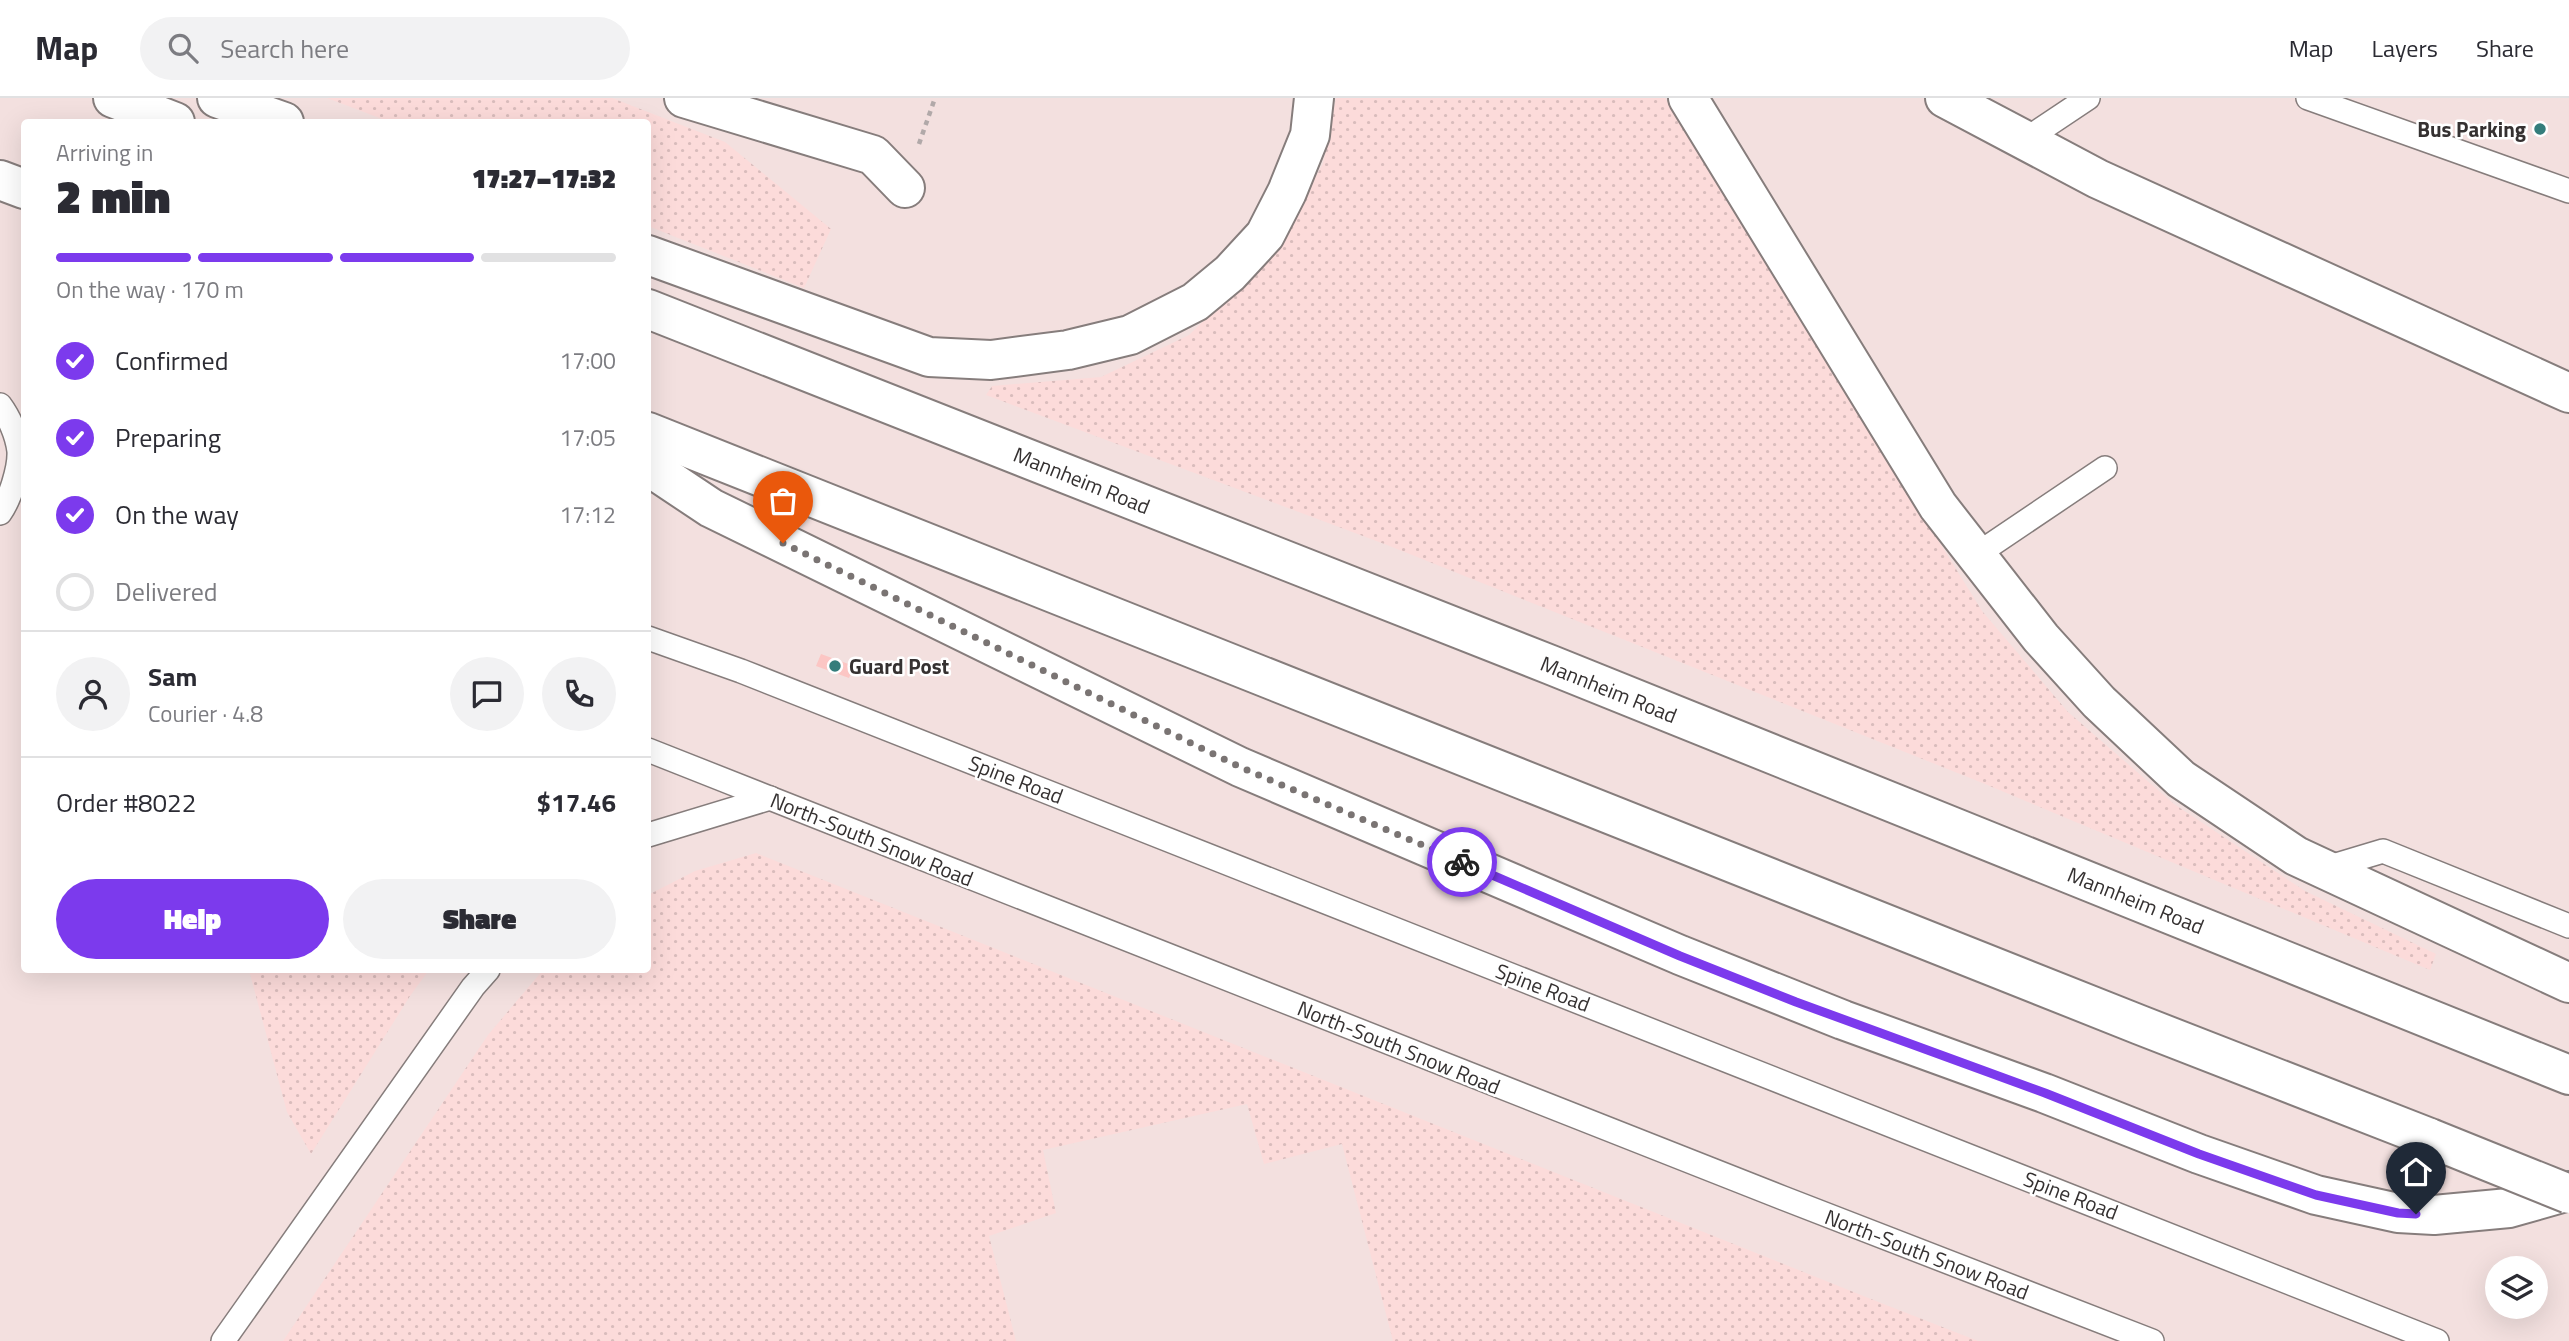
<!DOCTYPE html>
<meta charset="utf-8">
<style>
body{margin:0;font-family:"Titillium Web",sans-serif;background:#f2f2f3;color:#2b2b33;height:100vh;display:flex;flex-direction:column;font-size:26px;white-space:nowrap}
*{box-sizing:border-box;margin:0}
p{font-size:23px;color:#7c7c81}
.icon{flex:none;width:38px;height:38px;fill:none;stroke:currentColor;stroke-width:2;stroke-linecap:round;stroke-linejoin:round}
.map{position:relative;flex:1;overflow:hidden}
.sheet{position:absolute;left:21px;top:21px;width:630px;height:854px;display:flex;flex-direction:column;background:#fff;border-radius:7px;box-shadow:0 7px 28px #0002}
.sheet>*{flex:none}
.buttons{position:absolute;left:2485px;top:1158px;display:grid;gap:14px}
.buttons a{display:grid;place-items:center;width:63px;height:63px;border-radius:50%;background:#fff;box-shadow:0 7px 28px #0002;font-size:35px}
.pin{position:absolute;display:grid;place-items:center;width:60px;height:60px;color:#fff;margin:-72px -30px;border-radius:50% 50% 50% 0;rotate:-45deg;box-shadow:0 0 7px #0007}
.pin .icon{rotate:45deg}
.courier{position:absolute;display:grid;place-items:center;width:70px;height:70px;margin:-35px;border:5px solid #7c3aed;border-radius:50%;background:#fff;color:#222;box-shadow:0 2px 9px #0007}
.headline em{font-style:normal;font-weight:800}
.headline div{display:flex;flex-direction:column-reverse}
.headline{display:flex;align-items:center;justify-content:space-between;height:119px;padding:0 35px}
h1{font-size:46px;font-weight:800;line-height:52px}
.bar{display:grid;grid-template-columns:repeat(4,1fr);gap:10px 7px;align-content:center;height:84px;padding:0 35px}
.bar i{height:9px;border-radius:5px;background:#e1e1e2}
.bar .active{background:#7c3aed}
.bar p{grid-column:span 4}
.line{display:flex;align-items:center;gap:18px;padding:0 35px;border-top:2px solid #e1e1e2}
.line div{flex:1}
.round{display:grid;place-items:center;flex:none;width:74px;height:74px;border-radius:37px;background:#f2f2f3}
ol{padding:0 35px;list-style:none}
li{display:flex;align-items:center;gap:21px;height:77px}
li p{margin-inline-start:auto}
li .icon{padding:7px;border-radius:50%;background:#7c3aed;color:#fff;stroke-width:4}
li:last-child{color:#7c7c81}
li i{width:38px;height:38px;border:4px solid #e1e1e2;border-radius:50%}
.cta{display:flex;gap:14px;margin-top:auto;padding:14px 35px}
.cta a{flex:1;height:80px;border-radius:42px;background:#7c3aed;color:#fff;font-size:28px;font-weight:800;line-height:80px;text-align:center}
.cta a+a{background:#f2f2f3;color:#2b2b33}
header{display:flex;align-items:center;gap:42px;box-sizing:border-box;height:98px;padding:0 35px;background:#fff;border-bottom:2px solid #e1e1e2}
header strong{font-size:33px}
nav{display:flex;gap:38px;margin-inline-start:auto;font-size:24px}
.search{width:490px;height:63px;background:#f2f2f3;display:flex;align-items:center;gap:18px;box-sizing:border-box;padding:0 24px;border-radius:38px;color:#7c7c81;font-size:26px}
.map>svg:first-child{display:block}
.built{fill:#f3e0df;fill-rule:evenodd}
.grass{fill:url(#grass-dots)}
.building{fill:#fcc6c4}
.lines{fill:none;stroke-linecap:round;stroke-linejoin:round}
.lane-casing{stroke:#867d7c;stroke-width:26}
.street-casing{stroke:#867d7c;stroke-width:42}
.primary-casing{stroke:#867d7c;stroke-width:42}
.path{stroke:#b1a9a9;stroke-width:4.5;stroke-dasharray:5 5;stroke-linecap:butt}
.lane{stroke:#fff;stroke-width:23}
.street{stroke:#fff;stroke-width:38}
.primary{stroke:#fff;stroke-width:38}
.primary-bridge-casing{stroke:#867d7c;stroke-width:42;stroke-linecap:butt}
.primary-bridge{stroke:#fff;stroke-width:38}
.done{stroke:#7a7473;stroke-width:7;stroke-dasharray:0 12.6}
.route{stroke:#7c3aed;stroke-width:9}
.poi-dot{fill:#347d7b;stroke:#fff;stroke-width:2.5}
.labels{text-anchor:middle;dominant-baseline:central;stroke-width:5;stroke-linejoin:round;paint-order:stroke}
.poi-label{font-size:21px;font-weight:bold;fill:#353131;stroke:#fff;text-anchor:end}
.street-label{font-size:21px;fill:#353131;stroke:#fff}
</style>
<header>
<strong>Map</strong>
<div class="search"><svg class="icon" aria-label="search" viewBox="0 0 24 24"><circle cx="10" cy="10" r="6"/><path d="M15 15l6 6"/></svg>Search here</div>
<nav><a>Map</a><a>Layers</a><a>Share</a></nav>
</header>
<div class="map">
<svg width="2569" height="1243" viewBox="0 0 2569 1243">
<defs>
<pattern id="grass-dots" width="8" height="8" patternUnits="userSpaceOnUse" patternTransform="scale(1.75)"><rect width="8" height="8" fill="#fcdbda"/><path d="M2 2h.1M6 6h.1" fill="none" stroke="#d9bcbc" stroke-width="1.8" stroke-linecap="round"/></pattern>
</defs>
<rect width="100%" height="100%" fill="#f9efee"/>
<!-- built -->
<path class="built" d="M0,0H2569V1243H0ZM24,24H648V872H24ZM2497,1171H2536V1209H2497Z"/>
<!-- grass -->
<g class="grass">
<polygon points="327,0 612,0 725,44 831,131 804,190 648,128 648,24 390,24"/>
<polygon points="1336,0 1665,0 1982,513 2068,614 2174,706 2305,793 2436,856 2430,872 1985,686 1387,447 986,297 992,288 1101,279 1189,237 1268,160 1323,66"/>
<polygon points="756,755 1876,1203 1978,1243 1393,1243 1342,1046 1264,1066 1247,1006 1043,1052 1056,1115 989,1138 1016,1243 283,1243 488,937 543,872 648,872 648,797 695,773"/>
<polygon points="249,872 429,872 410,898 311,1056 287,1014"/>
</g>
<!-- building -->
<polygon class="building" points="821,556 854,568 849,580 816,568"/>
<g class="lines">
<defs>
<g id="lane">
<polyline points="2308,0 2569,93"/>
<polyline points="2025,42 2088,0"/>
<path d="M0,307C9,319 17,337 19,353C20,370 10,401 0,415"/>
<polyline points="1976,457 2105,370"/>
<polyline points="648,540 741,573 2437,1243"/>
<polyline points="648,652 1783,1100 2152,1243"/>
<polyline points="648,737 770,700"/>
<polyline points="2323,771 2383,753 2569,828"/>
<polyline points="223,1243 473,889 488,872"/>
</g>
<polyline id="street" points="684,0 873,57 905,90"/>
<g id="primary">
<polyline points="113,0 175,24"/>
<polyline points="217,0 284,24"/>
<polyline points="1688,0 1938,408 2041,540 2099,604 2181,681 2296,758 2569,885"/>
<polyline points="1945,0 2098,81 2569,295"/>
<polyline points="0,82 24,91"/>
<polyline points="648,157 929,259 991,262 1068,252 1130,237 1195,204 1230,175 1265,137 1287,94 1310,37 1314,0"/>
<polyline points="648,211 1551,567 2569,977"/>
<polyline points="648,334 2140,927 2430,1040"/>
<polyline points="648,368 711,410 1240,669 1680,857 1843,922 2044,995 2199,1056 2316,1097 2398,1115 2434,1117 2509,1110 2569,1093"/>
</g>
</defs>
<!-- lane casing -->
<use href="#lane" class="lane-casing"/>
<!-- street casing -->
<use href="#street" class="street-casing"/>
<!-- primary casing -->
<use href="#primary" class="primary-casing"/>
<!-- path -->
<polyline class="path" points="919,46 935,0"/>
<!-- lane -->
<use href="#lane" class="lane"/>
<!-- street -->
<use href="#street" class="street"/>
<!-- primary -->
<use href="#primary" class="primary"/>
<defs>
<polyline id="primary-bridge" points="2430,1040 2569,1096"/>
</defs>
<!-- primary-bridge casing -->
<use href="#primary-bridge" class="primary-bridge-casing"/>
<!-- primary-bridge -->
<use href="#primary-bridge" class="primary-bridge"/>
</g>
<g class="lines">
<!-- done -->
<polyline class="done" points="783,445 1240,669 1462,764"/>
<!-- route -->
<polyline class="route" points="1462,764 1680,858 1796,904 2045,995 2199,1056 2316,1097 2398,1115 2416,1116"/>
</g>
<!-- markers -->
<g class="poi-dot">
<circle cx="2540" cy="31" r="7"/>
<circle cx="835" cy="568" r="7"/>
</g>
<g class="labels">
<!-- poi labels -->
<g class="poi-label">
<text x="2526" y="31">Bus Parking</text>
<text x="849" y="568" text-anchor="start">Guard Post</text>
</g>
<!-- street labels -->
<g class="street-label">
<text transform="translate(1082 382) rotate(22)">Mannheim Road</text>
<text transform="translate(1609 591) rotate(22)">Mannheim Road</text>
<text transform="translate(1016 681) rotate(21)">Spine Road</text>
<text transform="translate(872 741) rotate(22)">North-South Snow Road</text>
<text transform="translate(2136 802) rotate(22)">Mannheim Road</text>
<text transform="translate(1543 889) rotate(21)">Spine Road</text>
<text transform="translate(1399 949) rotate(22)">North-South Snow Road</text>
<text transform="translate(2071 1097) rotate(21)">Spine Road</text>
<text transform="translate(1927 1156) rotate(21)">North-South Snow Road</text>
</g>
</g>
</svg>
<div class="buttons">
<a><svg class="icon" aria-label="layers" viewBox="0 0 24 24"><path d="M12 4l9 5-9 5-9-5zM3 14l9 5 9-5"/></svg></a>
</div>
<div class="pin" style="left:783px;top:445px;background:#ea580c"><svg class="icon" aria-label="bag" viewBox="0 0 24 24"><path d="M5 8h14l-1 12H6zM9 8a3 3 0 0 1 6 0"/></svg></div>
<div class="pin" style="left:2416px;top:1116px;background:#1f2937"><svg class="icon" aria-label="home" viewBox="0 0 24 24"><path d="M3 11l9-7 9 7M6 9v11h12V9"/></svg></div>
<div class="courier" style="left:1462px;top:764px"><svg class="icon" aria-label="bike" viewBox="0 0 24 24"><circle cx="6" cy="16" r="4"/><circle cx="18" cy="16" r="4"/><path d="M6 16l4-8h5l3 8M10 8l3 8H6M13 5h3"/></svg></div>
<section class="sheet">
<div class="headline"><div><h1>2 min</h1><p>Arriving in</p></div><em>17:27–17:32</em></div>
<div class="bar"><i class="active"></i><i class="active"></i><i class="active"></i><i></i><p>On the way · 170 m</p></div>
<ol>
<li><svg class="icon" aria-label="check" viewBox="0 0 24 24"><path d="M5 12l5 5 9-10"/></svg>Confirmed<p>17:00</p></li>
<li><svg class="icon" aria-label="check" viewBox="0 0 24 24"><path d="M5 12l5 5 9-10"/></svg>Preparing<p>17:05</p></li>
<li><svg class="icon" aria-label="check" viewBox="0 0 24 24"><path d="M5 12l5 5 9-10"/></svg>On the way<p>17:12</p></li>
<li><i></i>Delivered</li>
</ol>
<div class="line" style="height:126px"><a class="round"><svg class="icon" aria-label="person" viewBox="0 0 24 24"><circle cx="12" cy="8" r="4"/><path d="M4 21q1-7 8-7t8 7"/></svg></a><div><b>Sam</b><p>Courier · 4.8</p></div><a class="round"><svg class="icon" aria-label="chat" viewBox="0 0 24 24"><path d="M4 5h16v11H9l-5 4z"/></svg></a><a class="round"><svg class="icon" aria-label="phone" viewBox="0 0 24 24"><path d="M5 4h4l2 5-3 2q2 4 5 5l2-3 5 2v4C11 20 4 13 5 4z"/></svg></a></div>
<div class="line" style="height:91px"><div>Order #8022</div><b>$17.46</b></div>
<div class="cta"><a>Help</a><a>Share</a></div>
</section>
</div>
